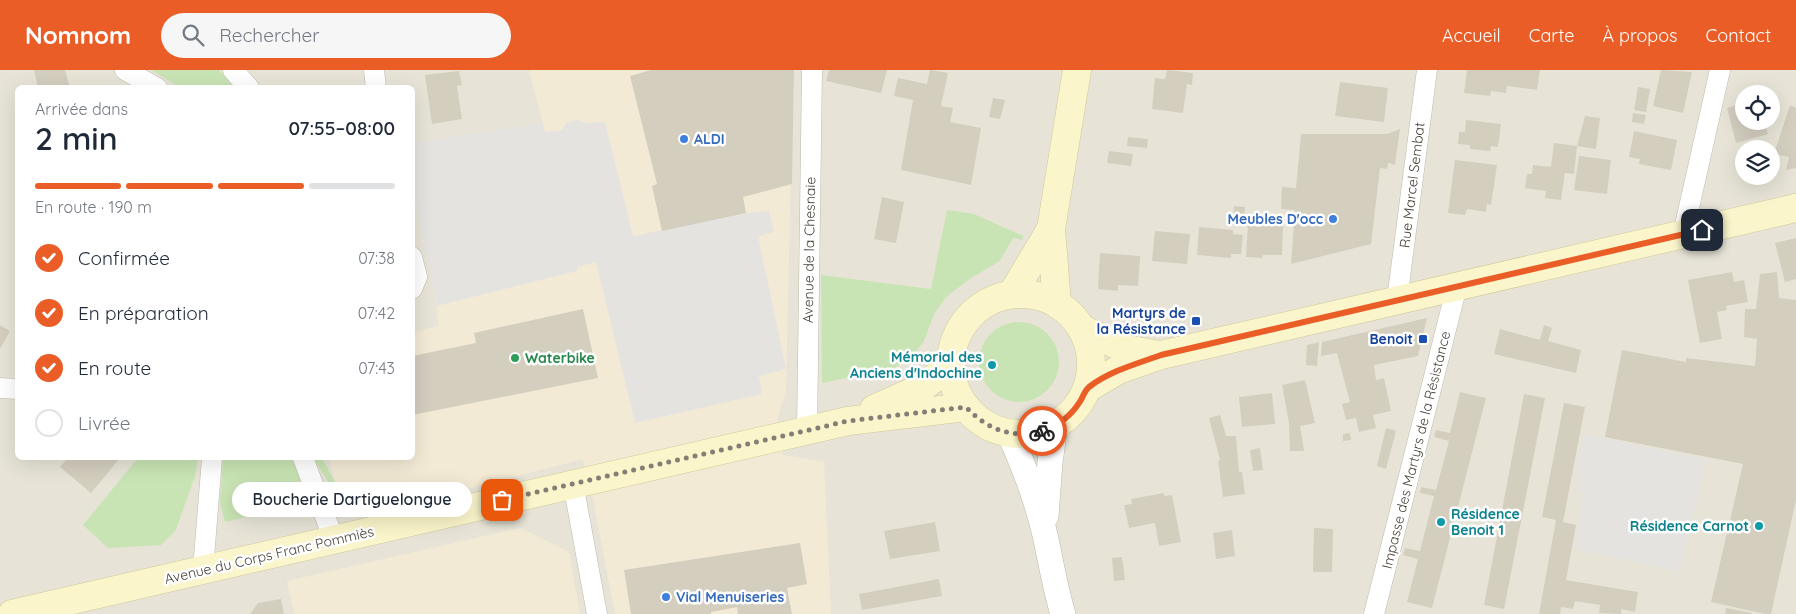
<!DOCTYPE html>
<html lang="fr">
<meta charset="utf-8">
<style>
body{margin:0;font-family:Quicksand,sans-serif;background:#f6f6f7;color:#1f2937;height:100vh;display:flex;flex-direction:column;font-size:19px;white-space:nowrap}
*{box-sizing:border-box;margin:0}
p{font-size:16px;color:#747a83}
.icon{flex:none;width:28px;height:28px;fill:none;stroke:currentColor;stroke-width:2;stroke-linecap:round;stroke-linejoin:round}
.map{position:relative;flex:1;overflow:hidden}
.panel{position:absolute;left:15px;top:15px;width:400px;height:375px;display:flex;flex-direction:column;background:#fff;border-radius:8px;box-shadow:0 5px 20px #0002}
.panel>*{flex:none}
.buttons{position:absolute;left:1735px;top:15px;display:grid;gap:10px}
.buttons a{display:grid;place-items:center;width:45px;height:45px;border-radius:50%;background:#fff;box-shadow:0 5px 20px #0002;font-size:25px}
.pin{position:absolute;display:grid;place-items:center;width:42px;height:42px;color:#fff;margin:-21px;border-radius:10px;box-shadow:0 2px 8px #0006}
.courier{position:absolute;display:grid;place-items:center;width:50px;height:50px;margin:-25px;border:4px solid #eb5d27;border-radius:50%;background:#fff;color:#222;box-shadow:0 1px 6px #0007}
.bubble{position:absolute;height:35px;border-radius:18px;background:#fff;box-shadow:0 5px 20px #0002;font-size:16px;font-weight:600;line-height:35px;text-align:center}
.overview em{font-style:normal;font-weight:600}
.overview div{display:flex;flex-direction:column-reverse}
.overview{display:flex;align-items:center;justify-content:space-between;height:85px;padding:0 20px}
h1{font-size:32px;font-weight:600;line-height:38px}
.bar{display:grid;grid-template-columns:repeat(4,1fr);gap:8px 5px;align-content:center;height:60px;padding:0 20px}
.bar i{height:6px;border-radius:4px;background:#e0e1e3}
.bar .on{background:#eb5d27}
.bar p{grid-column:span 4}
ol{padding:0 20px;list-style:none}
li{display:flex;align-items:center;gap:15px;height:55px}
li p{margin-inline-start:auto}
li .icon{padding:5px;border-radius:50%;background:#eb5d27;color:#fff;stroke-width:4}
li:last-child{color:#747a83}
li i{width:28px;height:28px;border:2px solid #e0e1e3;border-radius:50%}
header{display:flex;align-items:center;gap:30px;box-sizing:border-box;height:70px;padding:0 25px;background:#eb5d27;color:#fff}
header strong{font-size:24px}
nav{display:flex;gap:28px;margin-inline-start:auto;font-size:18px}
.search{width:350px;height:45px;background:#f6f6f7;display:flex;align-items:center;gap:12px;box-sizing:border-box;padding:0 18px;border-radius:28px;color:#747a83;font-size:19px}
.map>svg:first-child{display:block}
.residential{fill:#e7e4d7;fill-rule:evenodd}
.commercial{fill:#f3ead5}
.green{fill:#c9e4b4}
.parking{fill:#e5e3e0}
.building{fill:#d4cebf}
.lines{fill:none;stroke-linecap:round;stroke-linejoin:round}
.minor-casing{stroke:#bebaac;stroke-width:21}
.tertiary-casing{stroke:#bebaac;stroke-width:26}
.secondary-casing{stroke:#d0c89b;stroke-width:29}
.minor{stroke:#fff;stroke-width:20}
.tertiary{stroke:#fff;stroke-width:25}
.secondary{stroke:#fbf5cb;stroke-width:28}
.done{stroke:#837f75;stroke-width:5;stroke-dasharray:0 9}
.route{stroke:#eb5d27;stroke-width:6}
.shop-dot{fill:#3f7fe0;stroke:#fff;stroke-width:2}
.transit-dot{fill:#1a4fb4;stroke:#fff;stroke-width:2}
.leisure-dot{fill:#2e9e5b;stroke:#fff;stroke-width:2}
.culture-dot{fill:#0f9aa8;stroke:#fff;stroke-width:2}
.labels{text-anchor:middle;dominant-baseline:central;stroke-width:5;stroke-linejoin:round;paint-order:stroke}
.shop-label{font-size:14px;font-weight:bold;fill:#366cbe;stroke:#fff;text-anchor:start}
.street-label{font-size:14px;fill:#464237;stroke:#fff}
.transit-label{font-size:14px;font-weight:bold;fill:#164399;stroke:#fff;text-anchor:end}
.culture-label{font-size:14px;font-weight:bold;fill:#0d838f;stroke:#fff;text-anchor:end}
.leisure-label{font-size:14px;font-weight:bold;fill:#27864d;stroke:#fff;text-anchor:start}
</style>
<header>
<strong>Nomnom</strong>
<div class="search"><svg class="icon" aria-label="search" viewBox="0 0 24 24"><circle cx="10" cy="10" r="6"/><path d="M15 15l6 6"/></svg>Rechercher</div>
<nav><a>Accueil</a><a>Carte</a><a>À propos</a><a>Contact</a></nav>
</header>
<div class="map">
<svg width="1796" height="544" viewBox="0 0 1796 544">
<rect width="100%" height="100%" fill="#f3f1e8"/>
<!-- residential -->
<path class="residential" d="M0,0H1796V544H0ZM18,18H412V388H18ZM1744,24H1771V51H1744ZM1744,79H1771V106H1744Z"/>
<!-- commercial -->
<g class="commercial">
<polygon points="529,0 793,0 786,321 777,350 783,385 824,392 831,544 615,544 592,424 583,389 360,447 338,424 329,388 412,388 413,262 438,256 437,236 413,121 413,73 543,53"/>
<polygon points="520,458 569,482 580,544 294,544 287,511"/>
</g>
<!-- green -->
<g class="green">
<polygon points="151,0 219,0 234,17 179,17"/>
<polygon points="947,140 974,144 1023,166 1022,170 1013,168 1000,191 971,208 946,227 934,244 924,271 911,288 894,298 822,313 821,205 931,219"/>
<circle cx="1019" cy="292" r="40"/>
<polygon points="138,388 198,388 195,406 176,460 161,475 108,478 83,455"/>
<path d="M223,388H293C299,403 304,417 300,434L225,452L220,432Z"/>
<polygon points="313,388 322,388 345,431 333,419"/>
</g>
<!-- parking -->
<g class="parking">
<polygon points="577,50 587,53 605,52 633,166 746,143 769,141 774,162 758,166 786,299 759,306 762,324 635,353 596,192 577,197 577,201 437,236 413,121 413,73 543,53 545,62 562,60 567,52"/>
<polygon points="1584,364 1707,390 1679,501 1574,479 1583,425 1578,420 1578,403 1575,400"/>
</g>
<!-- building -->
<g class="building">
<polygon points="34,0 65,0 70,18 38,18"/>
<polygon points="651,0 794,0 792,114 743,127 746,143 662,161 652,116 657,114 630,6"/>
<polygon points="829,0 887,0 881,23 826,11"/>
<polygon points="930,0 948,3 941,36 953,38 950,52 981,58 971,115 901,100 913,30 894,26 898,8 927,14"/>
<polygon points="1167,0 1193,3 1192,15 1187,14 1183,43 1152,39 1155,8 1165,9"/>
<polygon points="1467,0 1540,0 1537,20 1507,16 1506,23 1491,21 1490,26 1464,23"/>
<polygon points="1661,0 1692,2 1683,43 1653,36"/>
<polygon points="459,1 462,15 457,16 462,49 432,54 425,5"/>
<polygon points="1340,12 1388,18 1384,52 1335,46"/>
<polygon points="1638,17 1650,19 1646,42 1634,40"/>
<polygon points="993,28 1005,30 1000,49 989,47"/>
<polygon points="1744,33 1744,51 1764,51 1768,64 1736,73 1727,38"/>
<polygon points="1790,35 1796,38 1796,98 1786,100 1789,87 1774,84"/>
<polygon points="1633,43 1646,45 1644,54 1632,52"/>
<polygon points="1585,46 1600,48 1596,79 1577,76 1574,104 1565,103 1561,130 1545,128 1546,121 1525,118 1527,104 1532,104 1533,95 1551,97 1554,73 1577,76"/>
<polygon points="1466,50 1501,54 1498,77 1491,76 1490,81 1470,79 1470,75 1458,74 1459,62 1465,62"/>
<polygon points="1400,59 1395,95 1388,93 1387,99 1380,98 1371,174 1291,194 1295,140 1281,139 1282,117 1296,118 1301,64 1387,64"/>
<polygon points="1634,61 1677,70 1671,100 1639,94 1640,89 1629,87"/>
<polygon points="1128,67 1148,69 1147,78 1127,76"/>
<polygon points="1109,81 1133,84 1131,96 1107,93"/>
<polygon points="1579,86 1611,90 1607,124 1574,120"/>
<polygon points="1455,90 1497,95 1491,135 1487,134 1486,142 1467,139 1465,145 1448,143"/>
<polygon points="882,127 904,132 896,173 874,169"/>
<polygon points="1234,136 1245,137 1244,154 1233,154"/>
<polygon points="1248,154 1283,156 1282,185 1263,185 1262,188 1246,187"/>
<polygon points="1199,157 1233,160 1233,164 1243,165 1241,184 1231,184 1231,188 1197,185"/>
<polygon points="1155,161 1190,164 1187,194 1152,191"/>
<polygon points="1796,168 1796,209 1785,212 1775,173"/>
<polygon points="1100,183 1140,186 1138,216 1118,215 1118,221 1098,219"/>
<polygon points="1732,202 1734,212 1744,210 1748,232 1726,236 1727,240 1717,242 1722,269 1700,273 1688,210"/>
<polygon points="1777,202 1779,228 1796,230 1796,430 1771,544 1765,544 1711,532 1743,394 1605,367 1622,280 1686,292 1686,288 1755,296 1757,269 1744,267 1745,239 1756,239 1760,204"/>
<polygon points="583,239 598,308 412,345 412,286 476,273 474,263"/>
<polygon points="1427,248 1418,286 1374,295 1376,310 1384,308 1391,341 1373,345 1376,358 1359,362 1356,348 1346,350 1342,334 1350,332 1337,283 1321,286 1322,272"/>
<polygon points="0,255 10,261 0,279"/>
<polygon points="1544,255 1552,258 1548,271 1581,280 1576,303 1494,284 1500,259 1540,270"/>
<polygon points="1319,272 1317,296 1306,295 1307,275"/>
<polygon points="1305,310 1315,353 1300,356 1304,381 1290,381 1289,353 1282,315"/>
<polygon points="1460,322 1486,328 1432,538 1407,532 1418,489 1403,485 1405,478 1420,481 1434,426 1420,423 1421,417 1436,420 1449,371 1434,367 1436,360 1450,363"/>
<polygon points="1272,323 1275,354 1242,357 1239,327"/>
<polygon points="1524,324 1545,328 1504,539 1484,535"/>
<polygon points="1564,333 1585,337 1563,452 1576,455 1566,510 1638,522 1635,542 1621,539 1621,544 1599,543 1600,535 1575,531 1573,539 1561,537 1560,544 1539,544 1556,450 1542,447"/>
<polygon points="1220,345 1226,366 1236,366 1239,402 1242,402 1245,424 1223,427 1218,391 1220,390 1209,348"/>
<polygon points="1386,358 1396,361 1386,399 1377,396"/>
<polygon points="1350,363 1351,370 1343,371 1343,364"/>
<polygon points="1260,378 1263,400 1253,401 1250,380"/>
<polygon points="68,388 120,388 91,423 60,397"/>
<polygon points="1164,423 1164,426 1172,425 1181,472 1159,476 1155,453 1129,458 1124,435 1132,434 1131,429"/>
<polygon points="935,452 940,481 890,489 884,461"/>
<polygon points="1314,458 1333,459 1332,502 1313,502"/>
<polygon points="1232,460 1235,486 1216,489 1213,463"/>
<polygon points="800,473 807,514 787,518 792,544 738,544 737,537 711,542 711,544 631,544 624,500"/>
<polygon points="1122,487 1125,510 1114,511 1112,488"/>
<polygon points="939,509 942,526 862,540 859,524"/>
<polygon points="281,529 284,544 250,544 258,533"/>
<polygon points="1726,538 1752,543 1752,544 1725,544"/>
</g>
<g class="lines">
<defs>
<g id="minor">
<polyline points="125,0 157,18"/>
<polyline points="233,0 249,18"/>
<polyline points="374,0 376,18"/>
<polyline points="1683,164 1720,0"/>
<polyline points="412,187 417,207 412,219"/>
<polyline points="1397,230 1427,0"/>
<polyline points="0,318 18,319"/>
<polyline points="807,361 812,0"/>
<polyline points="303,388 334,470"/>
<polyline points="573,413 597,544"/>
<polyline points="203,500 212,388"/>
<polyline points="1374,544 1457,216"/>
</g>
<g id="tertiary">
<path d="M1009,363C1024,396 1037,430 1045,465C1051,492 1055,518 1063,544"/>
<polyline points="1046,446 1050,392 1055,356"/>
</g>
<g id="secondary">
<circle cx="1021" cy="294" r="70"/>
<polyline points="1012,224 1051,159"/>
<polyline points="1057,234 1051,159 1077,0"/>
<polyline points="1082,259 1126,279 1159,285"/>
<polyline points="1088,318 1118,300 1161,285 1796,138"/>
<polyline points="874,339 923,317 950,296"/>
<polyline points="12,544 848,351 966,337"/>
</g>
</defs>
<!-- minor casing -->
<use href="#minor" class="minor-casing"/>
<!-- tertiary casing -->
<use href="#tertiary" class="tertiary-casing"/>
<!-- secondary casing -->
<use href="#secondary" class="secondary-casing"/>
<!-- minor -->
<use href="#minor" class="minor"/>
<!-- tertiary -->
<use href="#tertiary" class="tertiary"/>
<!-- secondary -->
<use href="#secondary" class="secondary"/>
</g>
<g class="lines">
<!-- done -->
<path class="done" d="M502,430L848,351L966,337C987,359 1011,369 1042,361"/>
<!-- route -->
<path class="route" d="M1042,361C1057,356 1070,347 1079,333C1083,328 1084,321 1089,317C1110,301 1136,294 1161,285L1702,160"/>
</g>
<!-- markers -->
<g class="shop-dot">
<circle cx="684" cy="69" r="5"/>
<circle cx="1333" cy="149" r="5"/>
<circle cx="666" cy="527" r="5"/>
</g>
<g class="transit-dot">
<rect x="1191" y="246" width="10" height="10" rx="2.5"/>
<rect x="1418" y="264" width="10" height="10" rx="2.5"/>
</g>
<circle class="leisure-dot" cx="515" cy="288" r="5"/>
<g class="culture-dot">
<circle cx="992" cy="295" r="5"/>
<circle cx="1441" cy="452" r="5"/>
<circle cx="1759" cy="456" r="5"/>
</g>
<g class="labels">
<!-- shop labels -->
<g class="shop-label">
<text x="694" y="69">ALDI</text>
<text x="1323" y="149" text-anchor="end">Meubles D'occ</text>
<text x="676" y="527">Vial Menuiseries</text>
</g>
<!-- street labels -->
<g class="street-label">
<text transform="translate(1412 115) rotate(-83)">Rue Marcel Sembat</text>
<text transform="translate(809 180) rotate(-89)">Avenue de la Chesnaie</text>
<text transform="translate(1416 380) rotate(-76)">Impasse des Martyrs de la Résistance</text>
<text transform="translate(269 485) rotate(-13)">Avenue du Corps Franc Pommiès</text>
</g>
<!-- transit labels -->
<g class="transit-label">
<text x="1186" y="243">Martyrs de<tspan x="1186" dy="16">la Résistance</tspan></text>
<text x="1413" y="269">Benoit</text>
</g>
<!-- culture labels -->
<g class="culture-label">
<text x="982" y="287">Mémorial des<tspan x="982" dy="16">Anciens d'Indochine</tspan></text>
<text x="1451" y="444" text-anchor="start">Résidence<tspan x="1451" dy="16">Benoit 1</tspan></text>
<text x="1749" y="456">Résidence Carnot</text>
</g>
<!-- leisure labels -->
<g class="leisure-label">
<text x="525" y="288">Waterbike</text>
</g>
</g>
</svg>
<div class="buttons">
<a><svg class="icon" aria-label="locate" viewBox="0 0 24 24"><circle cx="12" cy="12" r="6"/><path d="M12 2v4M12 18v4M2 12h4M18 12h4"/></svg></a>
<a><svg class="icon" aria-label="layers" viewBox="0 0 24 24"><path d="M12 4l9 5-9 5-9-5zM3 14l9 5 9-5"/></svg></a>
</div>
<div class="pin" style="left:502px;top:430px;background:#ea580c"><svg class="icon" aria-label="bag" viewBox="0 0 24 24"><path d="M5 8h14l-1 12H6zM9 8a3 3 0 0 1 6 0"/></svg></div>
<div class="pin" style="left:1702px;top:160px;background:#1f2937"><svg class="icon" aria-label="home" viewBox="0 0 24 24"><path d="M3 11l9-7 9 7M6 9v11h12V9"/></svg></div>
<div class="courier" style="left:1042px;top:361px"><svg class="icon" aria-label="bike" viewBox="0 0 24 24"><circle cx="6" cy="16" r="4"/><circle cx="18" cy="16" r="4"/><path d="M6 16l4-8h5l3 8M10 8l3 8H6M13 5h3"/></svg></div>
<div class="bubble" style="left:232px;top:412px;width:240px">Boucherie Dartiguelongue</div>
<section class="panel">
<div class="overview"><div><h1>2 min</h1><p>Arrivée dans</p></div><em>07:55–08:00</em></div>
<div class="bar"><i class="on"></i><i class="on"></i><i class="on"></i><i></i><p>En route · 190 m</p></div>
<ol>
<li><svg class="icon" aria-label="check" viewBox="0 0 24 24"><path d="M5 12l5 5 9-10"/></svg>Confirmée<p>07:38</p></li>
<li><svg class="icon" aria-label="check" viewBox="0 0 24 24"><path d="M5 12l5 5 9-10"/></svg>En préparation<p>07:42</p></li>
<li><svg class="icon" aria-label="check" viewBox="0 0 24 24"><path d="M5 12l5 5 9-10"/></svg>En route<p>07:43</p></li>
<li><i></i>Livrée</li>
</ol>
</section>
</div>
